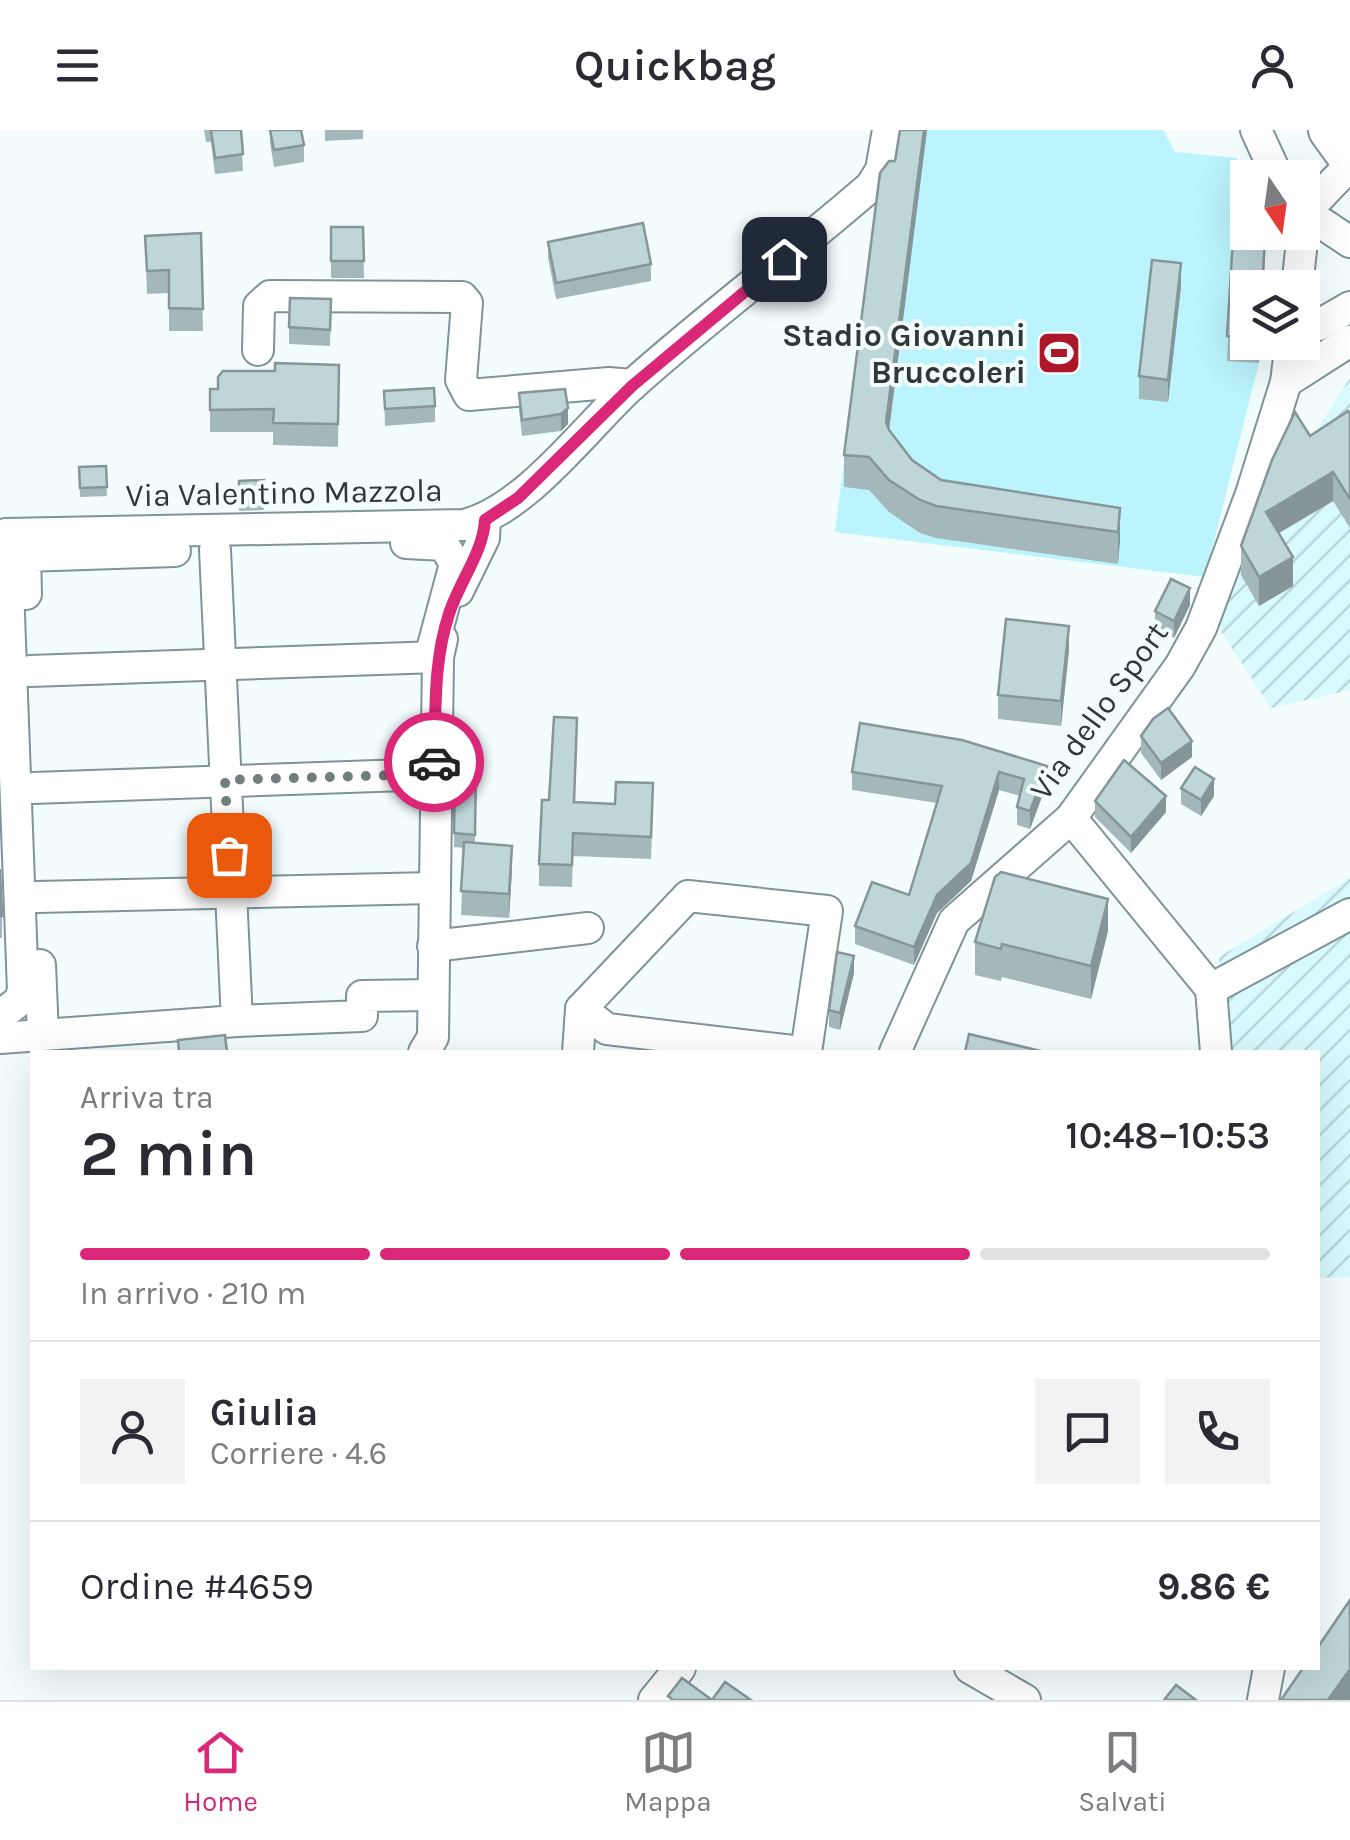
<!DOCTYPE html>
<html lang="it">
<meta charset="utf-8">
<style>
body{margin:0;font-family:Karla,sans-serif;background:#f2f2f3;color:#2b2b33;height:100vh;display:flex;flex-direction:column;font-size:38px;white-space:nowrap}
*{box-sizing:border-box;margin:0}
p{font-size:32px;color:#7c7c81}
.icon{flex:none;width:55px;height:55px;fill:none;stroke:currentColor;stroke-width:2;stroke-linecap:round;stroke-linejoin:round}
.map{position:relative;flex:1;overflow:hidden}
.side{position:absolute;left:30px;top:920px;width:1290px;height:620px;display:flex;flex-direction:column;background:#fff;border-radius:0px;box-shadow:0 10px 40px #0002}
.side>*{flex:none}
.needle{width:65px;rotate:167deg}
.fabs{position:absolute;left:1230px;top:30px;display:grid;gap:20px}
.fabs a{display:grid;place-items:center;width:90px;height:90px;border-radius:0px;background:#fff;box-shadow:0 10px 40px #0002;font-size:50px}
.pin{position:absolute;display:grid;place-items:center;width:85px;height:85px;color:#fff;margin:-42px;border-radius:20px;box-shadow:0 5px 15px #0006}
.courier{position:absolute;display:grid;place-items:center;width:100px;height:100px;margin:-50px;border:8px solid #db2777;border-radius:50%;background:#fff;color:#222;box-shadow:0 2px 12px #0007}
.head em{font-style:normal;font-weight:600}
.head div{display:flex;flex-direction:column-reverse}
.head{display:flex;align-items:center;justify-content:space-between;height:170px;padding:0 50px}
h1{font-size:65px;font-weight:600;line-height:75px}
.bar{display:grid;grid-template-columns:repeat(4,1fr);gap:15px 10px;align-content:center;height:120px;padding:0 50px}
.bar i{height:12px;border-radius:8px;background:#e1e1e2}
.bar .selected{background:#db2777}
.bar p{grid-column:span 4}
.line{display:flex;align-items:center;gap:25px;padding:0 50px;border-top:2px solid #e1e1e2}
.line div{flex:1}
.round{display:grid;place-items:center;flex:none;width:105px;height:105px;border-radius:0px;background:#f2f2f3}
header{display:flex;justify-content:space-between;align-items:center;height:130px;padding:0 50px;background:#fff;font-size:45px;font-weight:600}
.dock{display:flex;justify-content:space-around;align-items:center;height:140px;border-top:2px solid #e1e1e2;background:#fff;font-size:28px;color:#7c7c81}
.dock a{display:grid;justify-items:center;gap:5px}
.dock .selected{color:#db2777}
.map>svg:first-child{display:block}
.industrial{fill:url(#industrial-furrows)}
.grass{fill:#bbf4fc}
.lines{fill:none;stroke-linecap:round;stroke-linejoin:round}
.minor-casing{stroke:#7e9497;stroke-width:34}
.major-casing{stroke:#7e9497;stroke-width:44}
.minor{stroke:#fff;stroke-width:30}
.major{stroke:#fff;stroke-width:40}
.wall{fill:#a4b8bb}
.shaded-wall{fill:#869698}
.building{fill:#bfd6d9;stroke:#869698;stroke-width:2.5}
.done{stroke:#737d7e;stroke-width:10;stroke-dasharray:0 18}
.route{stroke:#db2777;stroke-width:12}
.labels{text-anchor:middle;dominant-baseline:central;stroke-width:8;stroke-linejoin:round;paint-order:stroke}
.poi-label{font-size:32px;font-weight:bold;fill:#2e3839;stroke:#f4fdfe;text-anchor:end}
.street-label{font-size:32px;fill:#2e3839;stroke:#f4fdfe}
</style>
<header><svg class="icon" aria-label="menu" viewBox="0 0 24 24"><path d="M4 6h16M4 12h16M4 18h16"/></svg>Quickbag<svg class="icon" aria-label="person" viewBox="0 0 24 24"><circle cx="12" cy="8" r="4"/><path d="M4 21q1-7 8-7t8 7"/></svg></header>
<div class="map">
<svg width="1350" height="1570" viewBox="0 0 1350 1570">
<defs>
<pattern id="industrial-furrows" width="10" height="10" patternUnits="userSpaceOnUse" patternTransform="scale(2.5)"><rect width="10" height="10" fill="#d8fafe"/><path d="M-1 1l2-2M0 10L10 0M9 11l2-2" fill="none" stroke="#bad7da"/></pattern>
</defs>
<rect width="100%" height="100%" fill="#f4fdfe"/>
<!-- industrial -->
<g class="industrial">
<polygon points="1350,248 1350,560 1271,578 1217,495 1256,394"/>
<polygon points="1350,748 1350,1147 1318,1148 1318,922 1227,922 1219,827"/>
</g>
<!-- grass -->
<polygon class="grass" points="901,0 1163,0 1175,22 1237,28 1247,69 1248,102 1256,103 1265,134 1264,157 1248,158 1248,212 1261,213 1259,233 1205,447 835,402 878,69"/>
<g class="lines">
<defs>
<g id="minor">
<polyline points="1256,0 1278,48"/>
<polyline points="1302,80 1350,112"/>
<polyline points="1297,158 1305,82 1350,35"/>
<polyline points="1302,192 1319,195 1350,177"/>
<polyline points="258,220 259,176 270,166 462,167 467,173 461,250 469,265 609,253 632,255"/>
<polyline points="1286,252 1350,211"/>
<polyline points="406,413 444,415 455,434 430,527"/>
<polyline points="215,420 237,891"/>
<polyline points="458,461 484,408 485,390"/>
<polyline points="26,464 25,426 175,421"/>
<polyline points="30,541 438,527"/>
<polyline points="33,658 434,644"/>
<polyline points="1071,688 1211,859 1216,922"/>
<polyline points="37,767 433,758"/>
<polyline points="433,816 588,798"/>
<polyline points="40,835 43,904"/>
<polyline points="1211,859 1350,784"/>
<polyline points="581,879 607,899 802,922"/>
<path d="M0,886L19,871L23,861L6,404L464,395C526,380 585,298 632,255C709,186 793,124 871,56L881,40L888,0"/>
<polyline points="0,908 237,891 362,886 362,866 433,865"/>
<polyline points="424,922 433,907 438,527 442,509"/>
<polyline points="578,922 581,879 688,766 827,781 806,922"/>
<polyline points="895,922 954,791 1071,688 1180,536 1201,498 1251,364 1286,252 1291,212"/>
<polyline points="970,1538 1025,1570"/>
<polyline points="654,1570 680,1538"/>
<polyline points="1263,1570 1269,1538"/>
</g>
<polyline id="major" points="1329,0 1350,29"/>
</defs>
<!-- minor casing -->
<use href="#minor" class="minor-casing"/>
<!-- major casing -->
<use href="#major" class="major-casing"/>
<!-- minor -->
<use href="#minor" class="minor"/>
<!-- major -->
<use href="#major" class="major"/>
</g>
<!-- wall -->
<g class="wall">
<polygon points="204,0 241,0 243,41 215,44 211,12 206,12"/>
<polygon points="270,0 304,15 304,32 274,37 270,13"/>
<polygon points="325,0 363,0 363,9 325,11"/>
<polygon points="927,0 889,300 912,330 941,350 1120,378 1118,434 936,408 920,403 889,382 869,360 844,357 844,325 895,31"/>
<polygon points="331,97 363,97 364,148 331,148"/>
<polygon points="201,103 203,201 169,201 169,163 147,164 145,106"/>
<polygon points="1233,108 1265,110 1264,158 1248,158 1248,212 1261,212 1259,233 1227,231"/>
<polygon points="548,112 651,134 651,151 556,169 548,128"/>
<polygon points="1181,156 1168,272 1139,269 1139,246"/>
<polygon points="331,186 330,216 289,214 289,197"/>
<polygon points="339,235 338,317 273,315 273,302 210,302 210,259 218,259"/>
<polygon points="565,259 568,294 561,301 522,306 519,280 519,263"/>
<polygon points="384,261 435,276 435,292 385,296"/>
<polygon points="1350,284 1350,398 1333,371 1278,403 1293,456 1259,476 1241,445 1241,416 1310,306"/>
<polygon points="106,336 107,366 80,367 79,337"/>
<polygon points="264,350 264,380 239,381 239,351"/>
<polygon points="1190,475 1174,508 1155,497 1155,481"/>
<polygon points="1069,520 1061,596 998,589 998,565"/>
<polygon points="1141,606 1192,627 1161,650 1141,623"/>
<polygon points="455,635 476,637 475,713 512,740 509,788 461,785 464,718 454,717"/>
<polygon points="1047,636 1047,653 1030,699 1017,695 1017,677 1020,666 999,660 971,751 937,783 914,835 855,814 855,796 909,765 937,673 852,660 852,642"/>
<polygon points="1181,658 1214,666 1201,686 1181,674"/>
<polygon points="1095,671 1166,682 1131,723 1095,687"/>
<polygon points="575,672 653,676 651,729 573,726 572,757 539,756 539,734"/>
<polygon points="0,739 2,786 2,808 0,808"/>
<polygon points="1108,801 1091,869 1002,847 1001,851 975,845 975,812"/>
<polygon points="854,843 840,900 829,897 829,880"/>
</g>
<!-- shaded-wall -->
<g class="shaded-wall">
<polygon points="924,0 927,0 886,324 886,292"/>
<polygon points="1181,133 1181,156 1168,272 1168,250"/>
<polygon points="568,278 568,294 561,301 561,284"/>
<polygon points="1333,342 1333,371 1266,411 1266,382"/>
<polygon points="1120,378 1120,411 1118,434 1118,402"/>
<polygon points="1293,427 1293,456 1259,476 1259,447"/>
<polygon points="1190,458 1190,475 1174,508 1174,491"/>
<polygon points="1069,496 1069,520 1061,596 1061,571"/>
<polygon points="1192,611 1192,627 1161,650 1161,633"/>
<polygon points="1047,636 1047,653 1030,699 1030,681"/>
<polygon points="999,642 999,660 971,751 937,783 914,835 914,817 937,765"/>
<polygon points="1214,649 1214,666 1201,686 1201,670"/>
<polygon points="1166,666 1166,682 1131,723 1131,707"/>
<polygon points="512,716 512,740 509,788 509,764"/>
<polygon points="1108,769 1108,801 1091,869 1091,836"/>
<polygon points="854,826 854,843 840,900 840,883"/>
<polygon points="1350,1539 1350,1570 1328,1570"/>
</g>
<!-- building -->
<g class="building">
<polygon points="211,0 241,0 243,24 215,28"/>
<polygon points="270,0 301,0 304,15 274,20"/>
<polygon points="900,0 924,0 886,292 889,300 912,330 941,350 1120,378 1118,402 936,376 920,370 889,350 869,327 844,325 880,43 889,31 895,31"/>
<polygon points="643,93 651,134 556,153 548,112"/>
<polygon points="331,97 363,97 364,131 331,131"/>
<polygon points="201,103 203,179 169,178 169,140 147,141 145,106"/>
<polygon points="1233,108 1265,110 1262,158 1248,158 1248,208 1227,206"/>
<polygon points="1152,130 1181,133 1168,250 1139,246"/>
<polygon points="290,168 331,169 330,200 289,197"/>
<polygon points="275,233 339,235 338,294 273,293 274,279 210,280 210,259 218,259 218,247 223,241 275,241"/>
<polygon points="434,258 435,276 385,279 384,261"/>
<polygon points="565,259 568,278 561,284 522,290 519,263"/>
<polygon points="1348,281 1350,284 1350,369 1333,342 1266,382 1293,427 1259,447 1241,416 1272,330 1295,282 1310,306"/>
<polygon points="106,336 107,357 80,358 79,337"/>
<polygon points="264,350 264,372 239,372 239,351"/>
<polygon points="1171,449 1190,458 1174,491 1155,481"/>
<polygon points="1006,489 1069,496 1061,571 998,565"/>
<polygon points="1168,578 1192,611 1161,633 1141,606 1153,589"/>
<polygon points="554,587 577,588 574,672 615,674 616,652 653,653 651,707 573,703 572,735 539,734 542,670 549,670"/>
<polygon points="860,593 962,610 1047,636 1030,681 1017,677 1024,649 999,642 971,733 937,765 914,817 855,796 872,752 909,765 942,656 852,642"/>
<polygon points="1124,630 1166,666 1131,707 1095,671"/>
<polygon points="455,635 476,637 475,705 454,703"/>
<polygon points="1195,637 1214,649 1201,670 1181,658"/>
<polygon points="464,712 512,716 509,764 461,761"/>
<polygon points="0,739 2,786 0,786"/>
<polygon points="1001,742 1108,769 1091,836 1002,814 1001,819 975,812 995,747"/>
<polygon points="837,822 854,826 840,883 829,880"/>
<polygon points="969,904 1045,922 965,922"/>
<polygon points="225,905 227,922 179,922 178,910"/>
<polygon points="1350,1470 1350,1539 1328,1570 1281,1570 1303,1538 1318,1538 1318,1517"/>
<polygon points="682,1548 712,1570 725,1552 751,1570 673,1570 668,1566"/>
<polygon points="1176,1555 1196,1570 1164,1570"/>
</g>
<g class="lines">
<!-- done -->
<polyline class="done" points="229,725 225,650 434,644 434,632"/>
<!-- route -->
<path class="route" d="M434,632C436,583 433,532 449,484C459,452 483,423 485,390L518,368L632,256L784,129"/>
</g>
<!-- icons -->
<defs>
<symbol id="stadium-square" viewBox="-11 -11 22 22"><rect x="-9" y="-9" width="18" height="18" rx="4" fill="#ac172a" stroke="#f4fdfe"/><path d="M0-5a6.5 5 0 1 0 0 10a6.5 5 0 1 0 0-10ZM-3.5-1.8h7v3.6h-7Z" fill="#fff"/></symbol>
</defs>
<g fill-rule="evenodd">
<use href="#stadium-square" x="1034" y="198" width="50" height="50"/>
</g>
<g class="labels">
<!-- poi labels -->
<g class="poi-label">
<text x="1026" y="205">Stadio Giovanni<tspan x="1026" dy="37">Bruccoleri</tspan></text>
</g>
<!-- street labels -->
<g class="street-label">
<text transform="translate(284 363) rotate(-1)">Via Valentino Mazzola</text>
<text transform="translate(1099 581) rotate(-54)">Via dello Sport</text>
</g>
</g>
</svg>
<div class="fabs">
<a><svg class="needle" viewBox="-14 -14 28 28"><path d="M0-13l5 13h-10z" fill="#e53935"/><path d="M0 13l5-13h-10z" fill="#7c7c81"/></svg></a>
<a><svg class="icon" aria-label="layers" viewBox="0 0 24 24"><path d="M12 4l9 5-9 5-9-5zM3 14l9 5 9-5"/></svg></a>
</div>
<div class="pin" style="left:229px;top:725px;background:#ea580c"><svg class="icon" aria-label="bag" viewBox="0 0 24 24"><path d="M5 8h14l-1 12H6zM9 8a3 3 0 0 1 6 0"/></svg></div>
<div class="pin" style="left:784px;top:129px;background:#1f2937"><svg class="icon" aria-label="home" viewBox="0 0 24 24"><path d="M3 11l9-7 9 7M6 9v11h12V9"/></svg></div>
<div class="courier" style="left:434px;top:632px"><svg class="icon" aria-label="car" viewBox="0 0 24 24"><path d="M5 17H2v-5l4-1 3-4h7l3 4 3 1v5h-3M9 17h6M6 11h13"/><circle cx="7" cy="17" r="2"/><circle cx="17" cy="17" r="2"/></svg></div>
<section class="side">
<div class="head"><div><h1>2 min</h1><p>Arriva tra</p></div><em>10:48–10:53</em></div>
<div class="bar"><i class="selected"></i><i class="selected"></i><i class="selected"></i><i></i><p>In arrivo · 210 m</p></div>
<div class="line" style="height:180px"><a class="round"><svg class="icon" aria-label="person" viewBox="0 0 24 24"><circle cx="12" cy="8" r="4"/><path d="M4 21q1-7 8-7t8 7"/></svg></a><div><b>Giulia</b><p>Corriere · 4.6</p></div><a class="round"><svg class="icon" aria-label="chat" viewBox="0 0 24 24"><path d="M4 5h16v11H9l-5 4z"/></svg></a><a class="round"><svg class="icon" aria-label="phone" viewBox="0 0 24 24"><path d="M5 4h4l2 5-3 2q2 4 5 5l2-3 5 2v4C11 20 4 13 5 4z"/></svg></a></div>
<div class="line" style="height:130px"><div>Ordine #4659</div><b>9.86 €</b></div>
</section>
</div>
<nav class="dock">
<a class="selected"><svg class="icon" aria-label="home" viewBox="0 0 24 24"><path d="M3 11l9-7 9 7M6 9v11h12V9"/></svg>Home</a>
<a><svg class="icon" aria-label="map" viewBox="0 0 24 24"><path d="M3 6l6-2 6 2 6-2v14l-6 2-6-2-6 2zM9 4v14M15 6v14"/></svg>Mappa</a>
<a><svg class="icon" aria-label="saved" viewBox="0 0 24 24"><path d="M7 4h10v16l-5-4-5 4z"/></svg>Salvati</a>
</nav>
